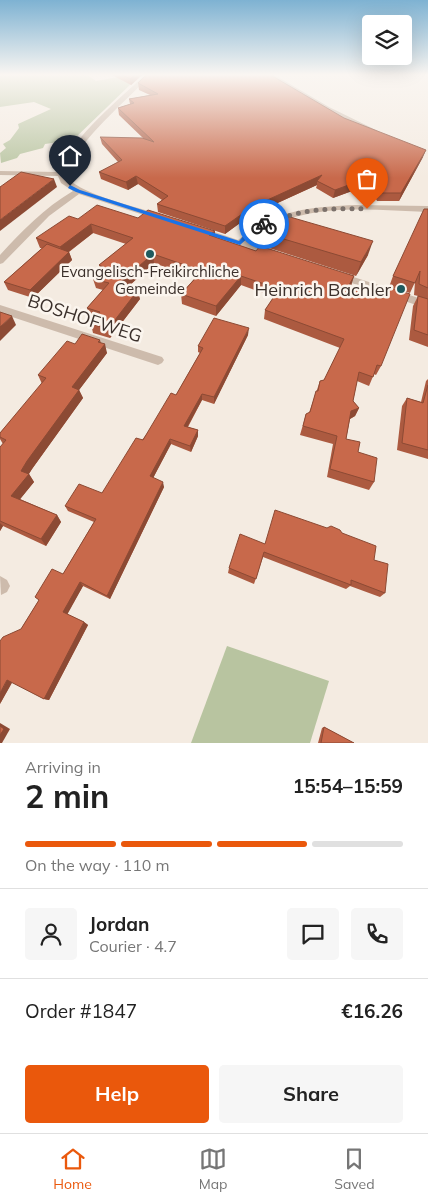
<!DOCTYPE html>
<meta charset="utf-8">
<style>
body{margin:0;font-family:Mulish,sans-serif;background:#f6f6f6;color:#222;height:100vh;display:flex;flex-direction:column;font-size:19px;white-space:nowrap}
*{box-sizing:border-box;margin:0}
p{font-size:16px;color:#767676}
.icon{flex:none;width:28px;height:28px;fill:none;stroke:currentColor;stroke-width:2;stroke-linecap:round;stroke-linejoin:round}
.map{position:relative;height:743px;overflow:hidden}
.sheet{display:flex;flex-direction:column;background:#fff;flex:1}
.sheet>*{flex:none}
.buttons{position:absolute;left:362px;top:15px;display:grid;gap:10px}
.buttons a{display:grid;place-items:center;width:50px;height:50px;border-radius:5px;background:#fff;box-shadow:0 5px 20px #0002;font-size:25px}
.pin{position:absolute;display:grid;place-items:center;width:42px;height:42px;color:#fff;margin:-51px -21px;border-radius:50% 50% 50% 0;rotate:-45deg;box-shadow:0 0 5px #0007}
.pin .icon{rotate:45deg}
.courier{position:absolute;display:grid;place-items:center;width:50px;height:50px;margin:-25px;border:4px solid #1a73e8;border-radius:50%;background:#fff;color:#222;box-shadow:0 1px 6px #0007}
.overview em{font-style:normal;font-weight:700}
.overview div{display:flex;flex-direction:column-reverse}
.overview{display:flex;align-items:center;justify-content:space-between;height:85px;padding:0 25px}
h1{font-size:32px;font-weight:700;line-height:38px}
.bar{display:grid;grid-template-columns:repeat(4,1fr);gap:8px 5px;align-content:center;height:60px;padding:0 25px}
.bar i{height:6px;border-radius:4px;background:#e0e0e0}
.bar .current{background:#ea580c}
.bar p{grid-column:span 4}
.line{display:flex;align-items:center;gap:12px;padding:0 25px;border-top:1px solid #e0e0e0}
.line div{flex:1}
.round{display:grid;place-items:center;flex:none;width:52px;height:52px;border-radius:5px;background:#f6f6f6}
.cta{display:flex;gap:10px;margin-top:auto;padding:10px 25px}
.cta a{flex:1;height:58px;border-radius:5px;background:#ea580c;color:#fff;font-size:20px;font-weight:700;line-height:58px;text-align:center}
.cta a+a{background:#f6f6f6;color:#222}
.menu{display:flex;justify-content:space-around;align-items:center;height:70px;border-top:1px solid #e0e0e0;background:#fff;font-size:14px;color:#767676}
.menu a{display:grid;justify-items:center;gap:2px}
.menu .current{color:#ea580c}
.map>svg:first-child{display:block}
.green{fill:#b8c4a0}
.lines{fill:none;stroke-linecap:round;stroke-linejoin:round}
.minor{fill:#cdbbac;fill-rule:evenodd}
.tertiary{fill:#cdbbac;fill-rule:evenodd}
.wall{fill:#ac5a40}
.shaded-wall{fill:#8c4a34}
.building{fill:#c8694b;stroke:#8c4a34}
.route{fill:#1a73e8}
.done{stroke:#7c716b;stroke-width:5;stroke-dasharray:0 9}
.poi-dot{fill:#1f5a5e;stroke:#fbf5ee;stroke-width:2}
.labels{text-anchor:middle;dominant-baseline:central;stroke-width:5;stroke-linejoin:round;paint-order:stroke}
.far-poi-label{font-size:15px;fill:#3b302b;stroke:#fbf5ee}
.poi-label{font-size:18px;fill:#3b302b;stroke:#fbf5ee;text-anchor:end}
.street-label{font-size:18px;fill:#3b302b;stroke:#fbf5ee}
</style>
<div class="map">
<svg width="428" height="743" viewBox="0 0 428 743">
<rect width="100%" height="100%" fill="#f4ebe1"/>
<!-- green -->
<g class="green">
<polygon points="0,74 86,74 96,81 124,76 135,80 73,140 45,144 43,148 20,154 17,158 1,163 0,153 6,148 3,144 10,140 19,128 18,124 51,109 34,102 0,107"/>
<polygon points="227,646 329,681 310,743 191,743"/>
</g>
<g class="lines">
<!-- minor -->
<g class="minor">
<path d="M146,74H151C121,107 85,133 65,174C73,193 141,208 162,215V219H156L79,194L49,216L3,263L0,264V255C22,231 44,208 73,191L61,183L58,176L0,175V171L58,172C78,132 114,104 146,74Z"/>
<path d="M355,205L428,206V212C367,210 297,200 247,242L276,252V256L273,257L195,230L200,227L238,240C274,210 310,207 355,205Z"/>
<polygon points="338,272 428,301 428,309 334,277 334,273"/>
<polygon points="0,305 162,357 164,360 162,363 158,365 0,313"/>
<polygon points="0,576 7,580 10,586 7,592 1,595"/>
</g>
<!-- tertiary -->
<polygon class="tertiary" points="267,74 273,74 329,107 378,131 373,132 325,109"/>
</g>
<!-- wall -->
<g class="wall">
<polygon points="112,74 143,74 131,85 112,75"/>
<polygon points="138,83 344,118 423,157 399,201 377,201 372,191 352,191 333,198 316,188 317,185 251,215 225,234 158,212 157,204 162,200 138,184 128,190 101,179 99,172 118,162 102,144 100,137 144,139 119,115 118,108 130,104 129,99 150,95 139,90"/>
<polygon points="428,209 428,347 409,340 413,306 418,296 414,295 415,282 410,293 389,287 393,276"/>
<polygon points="138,218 215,237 256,251 354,276 350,288 381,366 376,375 374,374 369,386 357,381 353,401 359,408 355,416 350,419 346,439 358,452 374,482 369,490 327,477 333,444 300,435 306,414 309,413 320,381 324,380 340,348 264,319 265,310 274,297 241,285 216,316 182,304 181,294 195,278 154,263 128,287 140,299 110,338 93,333 91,324 94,319 89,318 87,308 103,290 96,288 93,279 101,270 99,265 126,244 93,233 69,252 72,260 33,298 8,290 4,282 42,248 40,248 36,238 78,219"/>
<polygon points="267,234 368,255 356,276 266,247"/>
<polygon points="248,335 214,404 202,400 188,427 198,430 198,436 191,452 171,444 153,478 164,487 110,599 83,586 67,614 84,622 88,625 49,700 44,699 12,682 0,704 21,629 39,600 35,597 63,574 94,522 68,511 65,506 102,493 176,395 200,353 198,352 198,346"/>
<polygon points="101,343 107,353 79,390 83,398 32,469 29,474 34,482 20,499 57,515 61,522 46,546 3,526 0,531 0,447 3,444 0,439 0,433 42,384 38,375 75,344"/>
<polygon points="428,379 428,459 397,450 402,406 407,398 421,402 426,381"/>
<polygon points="342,533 374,560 385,593 380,597 350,586 346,589 263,557 254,584 228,573 229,568 265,544"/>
<polygon points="324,727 354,743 318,743 322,728"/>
</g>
<!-- shaded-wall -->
<g class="shaded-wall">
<polygon points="135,74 143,74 131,85 130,79"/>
<polygon points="426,150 423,157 399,201 401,193"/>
<polygon points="322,175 317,181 317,185 251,215 225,234 225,226 252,207"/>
<polygon points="136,176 138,184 128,190 126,182"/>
<polygon points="54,179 57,187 0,231 0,220"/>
<polygon points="354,183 352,191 333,198 335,190"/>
<polygon points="91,224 93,233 63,256 60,247"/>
<polygon points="215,231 215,241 209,235"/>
<polygon points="373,241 368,255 356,276 361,262"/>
<polygon points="69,252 72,260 33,298 30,290"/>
<polygon points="153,254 154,263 120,294 118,284"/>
<polygon points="241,276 241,285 216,316 216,306"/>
<polygon points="354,276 351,286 345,296 348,287"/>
<polygon points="138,290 140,299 110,338 108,329"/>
<polygon points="12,316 16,325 0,341 0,327"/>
<polygon points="249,328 248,335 214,404 214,397"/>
<polygon points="100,340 102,347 105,344 107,353 79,390 83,398 32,469 28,475 29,474 34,482 17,503 11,496 21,471"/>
<polygon points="202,394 202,400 185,431 184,426"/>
<polygon points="359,408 355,416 348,420 351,411"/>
<polygon points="198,430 198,436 191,452 190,446"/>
<polygon points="170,439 171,444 151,482 150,476"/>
<polygon points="163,482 164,487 110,599 107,596"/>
<polygon points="57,515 61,522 46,546 41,539"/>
<polygon points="0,523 3,526 0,531"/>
<polygon points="80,582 83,586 67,615 63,612"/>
<polygon points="84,622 88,625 49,700 44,699"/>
<polygon points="7,680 13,681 0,704 0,693"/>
<polygon points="0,723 10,729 2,743 0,743"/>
</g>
<!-- building -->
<g class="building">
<polygon points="121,74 135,74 130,79"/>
<polygon points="147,74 269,74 344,118 426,150 401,193 379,193 374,183 354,183 335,190 317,181 322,175 252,207 225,226 157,204 168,196 136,176 126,182 99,172 122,160 100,137 142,138 154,142 118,108 134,103 129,99 158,94 138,83"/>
<polygon points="21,172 54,179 0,220 0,187"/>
<polygon points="97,205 138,218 148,210 215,231 209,235 256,251 260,246 354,276 348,287 383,298 388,287 410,294 381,366 377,365 373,377 359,372 353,401 359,408 351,411 346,439 360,442 358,452 377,458 374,482 330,469 337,436 303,426 306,414 310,412 316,391 318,391 320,381 324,380 344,339 265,310 279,289 241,276 216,306 181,294 202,271 153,254 118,284 138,290 108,329 91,324 100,312 87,308 109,283 93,279 103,267 99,265 133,238 91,224 60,247 36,238 69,216 78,219"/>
<polygon points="424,209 428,209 428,288 419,284 420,271 415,283 393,276"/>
<polygon points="283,215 373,241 361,262 267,234"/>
<polygon points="47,244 69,252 30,290 4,282"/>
<polygon points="418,296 428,299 428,335 414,330"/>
<polygon points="0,312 12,316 0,327"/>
<polygon points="214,318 249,328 214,397 202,394 184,426 198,430 190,446 170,439 150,476 163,482 107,596 80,582 63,612 84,622 44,699 7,680 0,693 0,641 3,637 21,629 39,600 35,597 52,569 63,574 96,519 65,506 79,484 102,493 136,438 143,440 171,393 176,395 203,348 198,346"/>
<polygon points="82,334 100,340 98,342 105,344 72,387 79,390 27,461 21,471 29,474 11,496 57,515 41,539 0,521 0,447 6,440 0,437 0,433 46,378 38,375 67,341 75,344"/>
<polygon points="428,385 428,450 402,443 407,398 423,403"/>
<polygon points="275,510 327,528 331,526 340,530 342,533 376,546 374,560 388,564 385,593 351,580 351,585 264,552 256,579 229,568 240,534 265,544"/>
<polygon points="0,726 4,729 0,735"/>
<polygon points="324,727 354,743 321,743"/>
</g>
<!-- sky -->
<linearGradient id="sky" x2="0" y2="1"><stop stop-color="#7eb2d2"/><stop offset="0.42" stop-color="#faf6f2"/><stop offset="1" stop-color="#faf6f2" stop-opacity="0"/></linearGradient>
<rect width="428" height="178" fill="url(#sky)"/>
<!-- route -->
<polygon class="route" points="70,185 80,190 239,241 247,232 262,223 267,224 251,235 240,245 76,192 68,188"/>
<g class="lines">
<!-- done -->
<path class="done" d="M264,224C302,209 327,208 367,209"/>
</g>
<!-- markers -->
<g class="poi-dot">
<circle cx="150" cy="254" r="5"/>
<circle cx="401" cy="289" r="5"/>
</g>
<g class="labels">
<!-- far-poi labels -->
<g class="far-poi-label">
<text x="150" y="271">Evangelisch-Freikirchliche<tspan x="150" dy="17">Gemeinde</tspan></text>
</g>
<!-- poi labels -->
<g class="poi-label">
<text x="391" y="289">Heinrich Bachler</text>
</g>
<!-- street labels -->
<g class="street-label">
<text transform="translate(85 318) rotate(18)">BOSHOFWEG</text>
</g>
</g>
</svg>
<div class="buttons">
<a><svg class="icon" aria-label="layers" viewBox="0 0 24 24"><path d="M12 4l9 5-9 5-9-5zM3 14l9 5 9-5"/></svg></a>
</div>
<div class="pin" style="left:367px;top:209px;background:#ea580c"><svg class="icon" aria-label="bag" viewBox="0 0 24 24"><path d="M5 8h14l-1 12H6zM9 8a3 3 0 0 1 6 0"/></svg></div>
<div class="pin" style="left:70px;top:186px;background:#1f2937"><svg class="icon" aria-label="home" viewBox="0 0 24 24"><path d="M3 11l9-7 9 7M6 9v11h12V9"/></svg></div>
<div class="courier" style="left:264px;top:224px"><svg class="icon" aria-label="bike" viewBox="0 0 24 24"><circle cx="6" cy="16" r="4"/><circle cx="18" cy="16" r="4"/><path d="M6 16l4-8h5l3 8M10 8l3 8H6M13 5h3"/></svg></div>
</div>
<section class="sheet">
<div class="overview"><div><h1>2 min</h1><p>Arriving in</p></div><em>15:54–15:59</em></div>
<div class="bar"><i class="current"></i><i class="current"></i><i class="current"></i><i></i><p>On the way · 110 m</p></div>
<div class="line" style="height:90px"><a class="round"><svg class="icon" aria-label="person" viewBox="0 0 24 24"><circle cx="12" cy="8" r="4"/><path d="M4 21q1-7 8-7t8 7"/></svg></a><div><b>Jordan</b><p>Courier · 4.7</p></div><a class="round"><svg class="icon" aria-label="chat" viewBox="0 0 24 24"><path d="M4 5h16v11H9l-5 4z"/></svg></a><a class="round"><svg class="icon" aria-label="phone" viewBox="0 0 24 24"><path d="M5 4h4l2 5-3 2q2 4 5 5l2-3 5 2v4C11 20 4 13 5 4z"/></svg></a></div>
<div class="line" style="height:65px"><div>Order #1847</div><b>€16.26</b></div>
<div class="cta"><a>Help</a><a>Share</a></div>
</section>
<nav class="menu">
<a class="current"><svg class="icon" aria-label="home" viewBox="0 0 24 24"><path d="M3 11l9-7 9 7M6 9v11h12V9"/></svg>Home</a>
<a><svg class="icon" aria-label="map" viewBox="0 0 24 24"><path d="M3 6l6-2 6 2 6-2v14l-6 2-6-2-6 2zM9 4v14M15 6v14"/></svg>Map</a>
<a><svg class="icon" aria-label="saved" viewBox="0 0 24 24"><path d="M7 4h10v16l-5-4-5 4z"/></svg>Saved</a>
</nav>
